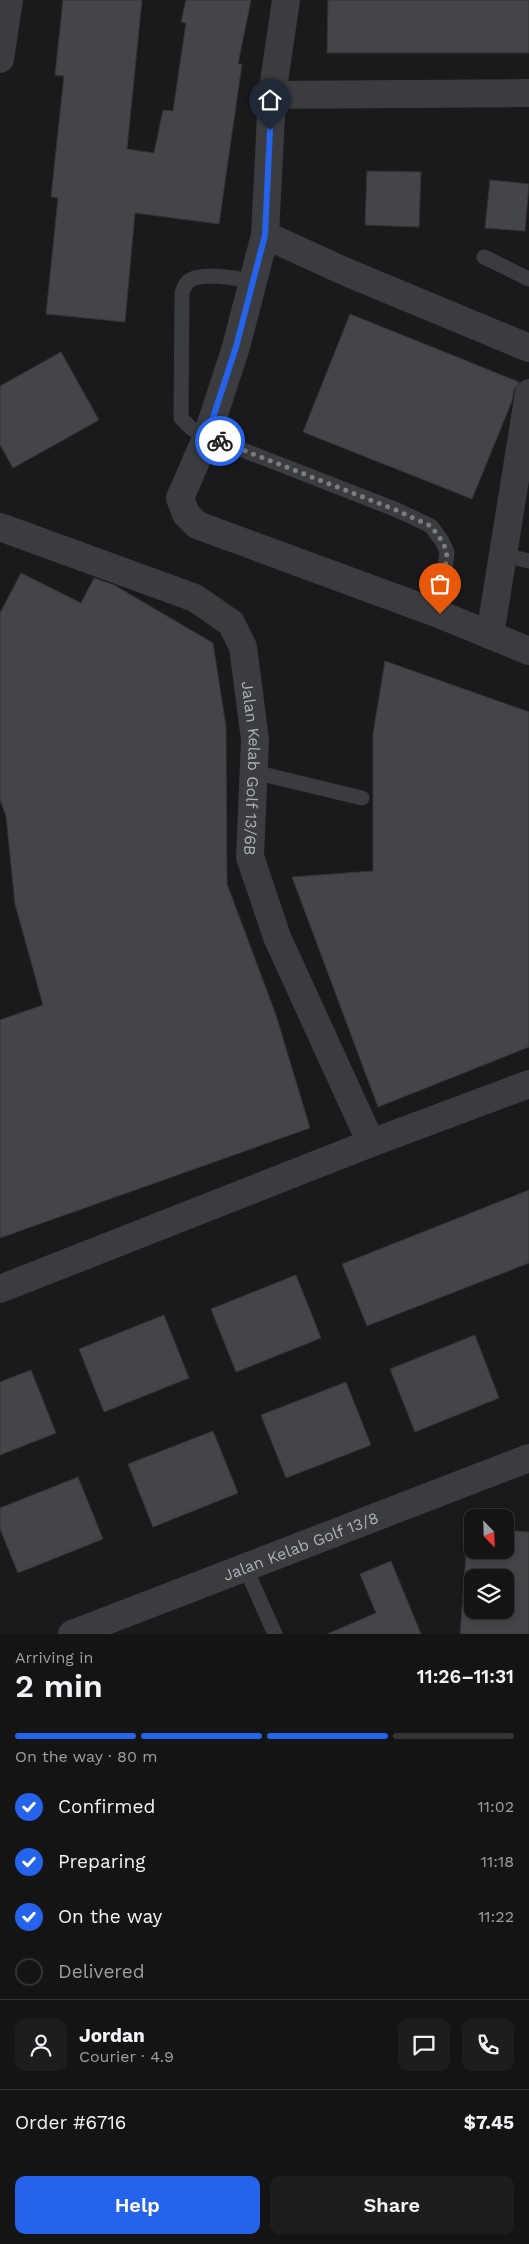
<!DOCTYPE html>
<meta charset="utf-8">
<style>
body{margin:0;font-family:"Work Sans",sans-serif;background:#1d1d1e;color:#f1f3f6;height:100vh;display:flex;flex-direction:column;font-size:19px;white-space:nowrap}
*{box-sizing:border-box;margin:0}
p{font-size:16px;color:#9d9ea0}
.icon{flex:none;width:28px;height:28px;fill:none;stroke:currentColor;stroke-width:2;stroke-linecap:round;stroke-linejoin:round}
.map{position:relative;height:1634px;overflow:hidden}
.panel{display:flex;flex-direction:column;background:#141415;flex:1}
.panel>*{flex:none}
.needle{width:32px;rotate:157deg}
.buttons{position:absolute;left:464px;top:1509px;display:grid;gap:10px}
.buttons a{display:grid;place-items:center;width:50px;height:50px;border-radius:10px;background:#141415;box-shadow:0 2px 8px #0003,0 0 0 1px #333334;font-size:25px}
.pin{position:absolute;display:grid;place-items:center;width:42px;height:42px;color:#fff;margin:-51px -21px;border-radius:50% 50% 50% 0;rotate:-45deg;box-shadow:0 0 5px #0007}
.pin .icon{rotate:45deg}
.courier{position:absolute;display:grid;place-items:center;width:50px;height:50px;margin:-25px;border:4px solid #2563eb;border-radius:50%;background:#fff;color:#222;box-shadow:0 1px 6px #0007}
.overview em{font-style:normal;font-weight:600}
.overview div{display:flex;flex-direction:column-reverse}
.overview{display:flex;align-items:center;justify-content:space-between;height:85px;padding:0 15px}
h1{font-size:32px;font-weight:600;line-height:38px}
.bar{display:grid;grid-template-columns:repeat(4,1fr);gap:8px 5px;align-content:center;height:60px;padding:0 15px}
.bar i{height:6px;border-radius:4px;background:#333334}
.bar .active{background:#2563eb}
.bar p{grid-column:span 4}
.line{display:flex;align-items:center;gap:12px;padding:0 15px;border-top:1px solid #333334}
.line div{flex:1}
.round{display:grid;place-items:center;flex:none;width:52px;height:52px;border-radius:10px;background:#1d1d1e}
ol{padding:0 15px;list-style:none}
li{display:flex;align-items:center;gap:15px;height:55px}
li p{margin-inline-start:auto}
li .icon{padding:5px;border-radius:50%;background:#2563eb;color:#fff;stroke-width:4}
li:last-child{color:#9d9ea0}
li i{width:28px;height:28px;border:2px solid #333334;border-radius:50%}
.button{display:flex;gap:10px;margin-top:auto;padding:10px 15px}
.button a{flex:1;height:58px;border-radius:10px;background:#2563eb;color:#fff;font-size:20px;font-weight:600;line-height:58px;text-align:center}
.button a+a{background:#1d1d1e;color:#f1f3f6}
.map>svg:first-child{display:block}
.building{fill:#444548;stroke:#343437;fill-rule:evenodd}
.lines{fill:none;stroke-linecap:round;stroke-linejoin:round}
.service{stroke:#3b3c40;stroke-width:15}
.minor{stroke:#3b3c40;stroke-width:28}
.done{stroke:#7a7d83;stroke-width:5;stroke-dasharray:0 9}
.route{stroke:#2563eb;stroke-width:6}
.labels{text-anchor:middle;dominant-baseline:central;stroke-width:4;stroke-linejoin:round;paint-order:stroke}
.street-label{font-size:16px;fill:#adb2ba;stroke:#151517}
</style>
<div class="map">
<svg width="529" height="1634" viewBox="0 0 529 1634">
<rect width="100%" height="100%" fill="#1a1a1c"/>
<!-- building -->
<g class="building">
<polygon points="63,0 142,0 127,149 154,153 163,110 173,111 186,23 181,22 186,0 251,0 238,64 242,64 219,224 135,213 125,322 46,314 58,198 51,197 64,76 55,75"/>
<polygon points="328,0 529,0 529,53 327,53"/>
<polygon points="367,171 421,172 419,227 365,225"/>
<polygon points="490,180 529,184 525,231 485,228"/>
<polygon points="350,314 519,382 514,390 512,401 472,499 303,432"/>
<polygon points="61,352 99,420 13,468 0,445 0,386"/>
<polygon points="21,573 81,603 94,578 114,585 213,643 226,727 227,884 276,1015 310,1128 0,1238 0,1020 43,1005 15,904 6,816 0,800 0,613"/>
<polygon points="385,661 529,712 529,1047 378,1107 292,877 373,871 373,734"/>
<polygon points="529,1190 529,1263 367,1326 342,1264"/>
<polygon points="296,1275 321,1338 236,1372 211,1309"/>
<polygon points="164,1315 189,1378 104,1412 79,1349"/>
<polygon points="475,1335 499,1398 415,1432 390,1369"/>
<polygon points="31,1370 56,1433 0,1455 0,1382"/>
<polygon points="346,1382 371,1445 286,1478 261,1415"/>
<polygon points="213,1431 238,1493 153,1527 128,1464"/>
<polygon points="78,1477 103,1539 18,1573 0,1529 0,1508"/>
<path d="M468,1528H472V1550H505V1530L529,1532V1634H460ZM472,1578H505V1610H472Z"/>
<polygon points="391,1561 421,1634 327,1634 376,1613 360,1574"/>
</g>
<g class="lines">
<!-- service -->
<g class="service">
<polyline points="484,257 529,279"/>
<path d="M254,281C238,279 205,272 190,280C185,283 184,288 182,293L181,418L192,429L207,436L397,510L431,526L442,541L447,552L439,614"/>
<polyline points="504,555 529,561"/>
<polyline points="254,772 362,798"/>
<polyline points="245,1567 275,1634"/>
</g>
<!-- minor -->
<g class="minor">
<polyline points="286,0 272,95 265,235 236,347 207,436 180,498 186,514 197,525 439,614 529,651"/>
<polyline points="0,59 9,0"/>
<polyline points="272,95 529,93"/>
<polyline points="265,235 346,272 529,348"/>
<path id="s1" d="M0,527L195,598L231,623L243,647L255,740L250,857L277,937L371,1143"/>
<polyline points="490,635 529,393"/>
<polyline points="0,1289 371,1143 529,1084"/>
<path id="s2" d="M72,1634L529,1458"/>
</g>
</g>
<g class="lines">
<!-- done -->
<polyline class="done" points="220,441 396,510 431,526 442,541 447,552 440,614"/>
<!-- route -->
<polyline class="route" points="220,441 207,436 236,347 265,235 270,130"/>
</g>
<g class="labels">
<!-- street labels -->
<g class="street-label">
<text stroke="none"><textPath href="#s1" startOffset="400">Jalan Kelab Golf 13/6B</textPath></text>
<text stroke="none"><textPath href="#s2" startOffset="245">Jalan Kelab Golf 13/8</textPath></text>
</g>
</g>
</svg>
<div class="buttons">
<a><svg class="needle" viewBox="-14 -14 28 28"><path d="M0-13l5 13h-10z" fill="#e53935"/><path d="M0 13l5-13h-10z" fill="#9d9ea0"/></svg></a>
<a><svg class="icon" aria-label="layers" viewBox="0 0 24 24"><path d="M12 4l9 5-9 5-9-5zM3 14l9 5 9-5"/></svg></a>
</div>
<div class="pin" style="left:440px;top:614px;background:#ea580c"><svg class="icon" aria-label="bag" viewBox="0 0 24 24"><path d="M5 8h14l-1 12H6zM9 8a3 3 0 0 1 6 0"/></svg></div>
<div class="pin" style="left:270px;top:130px;background:#1f2937"><svg class="icon" aria-label="home" viewBox="0 0 24 24"><path d="M3 11l9-7 9 7M6 9v11h12V9"/></svg></div>
<div class="courier" style="left:220px;top:441px"><svg class="icon" aria-label="bike" viewBox="0 0 24 24"><circle cx="6" cy="16" r="4"/><circle cx="18" cy="16" r="4"/><path d="M6 16l4-8h5l3 8M10 8l3 8H6M13 5h3"/></svg></div>
</div>
<section class="panel">
<div class="overview"><div><h1>2 min</h1><p>Arriving in</p></div><em>11:26–11:31</em></div>
<div class="bar"><i class="active"></i><i class="active"></i><i class="active"></i><i></i><p>On the way · 80 m</p></div>
<ol>
<li><svg class="icon" aria-label="check" viewBox="0 0 24 24"><path d="M5 12l5 5 9-10"/></svg>Confirmed<p>11:02</p></li>
<li><svg class="icon" aria-label="check" viewBox="0 0 24 24"><path d="M5 12l5 5 9-10"/></svg>Preparing<p>11:18</p></li>
<li><svg class="icon" aria-label="check" viewBox="0 0 24 24"><path d="M5 12l5 5 9-10"/></svg>On the way<p>11:22</p></li>
<li><i></i>Delivered</li>
</ol>
<div class="line" style="height:90px"><a class="round"><svg class="icon" aria-label="person" viewBox="0 0 24 24"><circle cx="12" cy="8" r="4"/><path d="M4 21q1-7 8-7t8 7"/></svg></a><div><b>Jordan</b><p>Courier · 4.9</p></div><a class="round"><svg class="icon" aria-label="chat" viewBox="0 0 24 24"><path d="M4 5h16v11H9l-5 4z"/></svg></a><a class="round"><svg class="icon" aria-label="phone" viewBox="0 0 24 24"><path d="M5 4h4l2 5-3 2q2 4 5 5l2-3 5 2v4C11 20 4 13 5 4z"/></svg></a></div>
<div class="line" style="height:65px"><div>Order #6716</div><b>$7.45</b></div>
<div class="button"><a>Help</a><a>Share</a></div>
</section>
